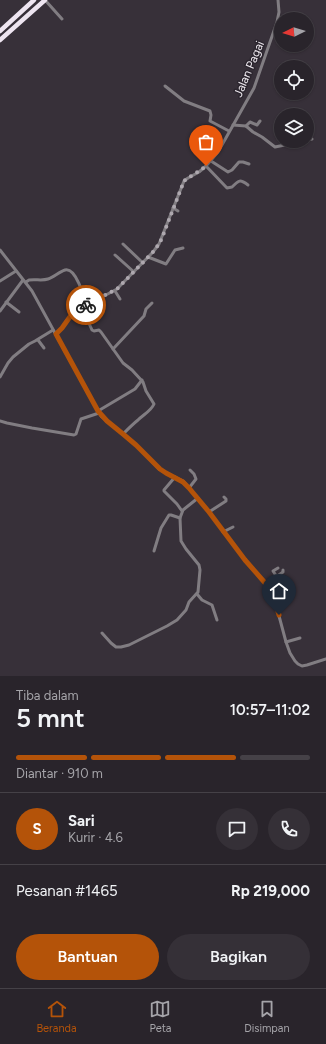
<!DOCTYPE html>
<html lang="id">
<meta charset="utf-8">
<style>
body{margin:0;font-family:Figtree,sans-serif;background:#353037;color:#f1f3f6;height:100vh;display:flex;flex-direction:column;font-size:15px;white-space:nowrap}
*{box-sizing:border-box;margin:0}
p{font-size:13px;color:#a5a4a9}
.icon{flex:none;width:22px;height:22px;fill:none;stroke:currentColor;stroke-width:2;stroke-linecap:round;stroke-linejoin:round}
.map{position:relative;height:676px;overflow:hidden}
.drawer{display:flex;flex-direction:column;background:#29242b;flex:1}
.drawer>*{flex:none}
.needle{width:26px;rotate:265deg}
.controls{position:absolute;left:274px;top:12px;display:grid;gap:8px}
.controls a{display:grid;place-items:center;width:40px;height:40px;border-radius:50%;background:#29242b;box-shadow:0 1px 3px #0004,0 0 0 1px #454147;font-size:20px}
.pin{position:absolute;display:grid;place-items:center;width:34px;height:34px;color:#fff;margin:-41px -17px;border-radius:50% 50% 50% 0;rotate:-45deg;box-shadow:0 0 4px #0007}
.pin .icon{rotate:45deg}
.courier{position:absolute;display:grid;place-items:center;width:40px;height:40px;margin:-20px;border:3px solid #b45309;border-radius:50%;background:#fff;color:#222;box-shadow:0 1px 5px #0007}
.overview em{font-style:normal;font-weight:600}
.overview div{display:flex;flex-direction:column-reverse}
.overview{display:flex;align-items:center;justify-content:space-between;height:68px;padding:0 16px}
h1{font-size:26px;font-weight:600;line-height:30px}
.bar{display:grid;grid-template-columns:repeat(4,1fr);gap:6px 4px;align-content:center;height:48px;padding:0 16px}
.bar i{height:5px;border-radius:3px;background:#454147}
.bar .on{background:#b45309}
.bar p{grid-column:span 4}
.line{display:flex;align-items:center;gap:10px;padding:0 16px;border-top:1px solid #454147}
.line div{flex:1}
.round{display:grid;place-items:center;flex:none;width:42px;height:42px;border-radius:21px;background:#353037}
.action{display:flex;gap:8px;margin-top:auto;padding:8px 16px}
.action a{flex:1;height:46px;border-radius:24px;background:#b45309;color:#fff;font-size:16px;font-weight:600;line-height:46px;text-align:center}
.action a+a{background:#353037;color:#f1f3f6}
.tab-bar{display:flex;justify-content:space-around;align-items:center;height:56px;border-top:1px solid #454147;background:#29242b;font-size:11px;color:#a5a4a9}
.tab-bar a{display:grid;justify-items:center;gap:2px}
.tab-bar .on{color:#b45309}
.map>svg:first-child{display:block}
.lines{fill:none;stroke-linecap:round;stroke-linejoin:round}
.minor{stroke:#817d82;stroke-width:3}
.highway{stroke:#eee5f1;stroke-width:4.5}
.done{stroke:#aea8af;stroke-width:4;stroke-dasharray:0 7.2}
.route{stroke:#b45309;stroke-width:5}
.labels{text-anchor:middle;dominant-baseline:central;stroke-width:3;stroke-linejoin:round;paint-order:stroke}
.street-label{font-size:12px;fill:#eee9ef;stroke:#2c262f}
</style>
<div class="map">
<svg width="326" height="676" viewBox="0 0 326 676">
<rect width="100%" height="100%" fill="#373039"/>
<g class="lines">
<!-- minor -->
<g class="minor">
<polyline points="45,0 62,19"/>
<polyline points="165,86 184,101 210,111 211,115 210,121 229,131"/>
<polyline points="233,125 246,126 250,122 257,125 260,121"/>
<polyline points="246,126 253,132 262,137 275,147 304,141"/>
<polyline points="307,140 312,139"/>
<polyline points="211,161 228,172 232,170 239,162 243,162 249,164"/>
<path d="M206,166L227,188L232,187C239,180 240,179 248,185"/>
<polyline points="173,208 178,211"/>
<polyline points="123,244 143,263"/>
<polyline points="0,250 32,291 89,395 101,416 136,445 159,469 166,473 183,481 209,512 245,560 266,584 270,590 275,601 286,642 290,653 295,661 298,664 302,666 307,665 326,659"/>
<polyline points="115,255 134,272"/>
<polyline points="148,257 166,264 175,250 183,248"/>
<polyline points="0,281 16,271"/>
<path d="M26,282L29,280C36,279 42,281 48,279C54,277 59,272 65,270C76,267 84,297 86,305"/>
<polyline points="115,291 120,299"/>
<polyline points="6,302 19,312"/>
<path d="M82,308L92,330L94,331L99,330L101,332L123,363L132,370L143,382L146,391L154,404C151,411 143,415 138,420C133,424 128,429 123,434"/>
<polyline points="0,311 23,280"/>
<polyline points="56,334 62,328 68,319 76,311 117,289 153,252 159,244 184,181 188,178 199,172 206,166 218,152 254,88 277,22 279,12 278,0"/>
<polyline points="38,340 44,348"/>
<polyline points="113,349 144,316 146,309 152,303"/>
<polyline points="0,377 8,363 13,357 29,344 35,341 53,330"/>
<polyline points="98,411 135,389 142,380"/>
<polyline points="0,421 7,423 32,428 74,435 76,434 81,419 99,413"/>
<polyline points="175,477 164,490 164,491 177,504 182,511"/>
<polyline points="189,488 196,479 194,474 190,470"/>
<polyline points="209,512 226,501 226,499 224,497"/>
<polyline points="223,532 233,527"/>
<polyline points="154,551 161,528 169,515 171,515 180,518"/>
<polyline points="277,577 273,571 278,568"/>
<polyline points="266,584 283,572 283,570"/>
<polyline points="197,594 202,600 212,605 217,620"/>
<polyline points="102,633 111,643 116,647 121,647 129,645 167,626 177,620 186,610 189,602 198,592 200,570 199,565 186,549 181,541 180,518 183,510 198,498"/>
<polyline points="286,642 300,638"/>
</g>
<!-- highway -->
<g class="highway">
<polyline points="0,31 34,0"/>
<polyline points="0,40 45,0"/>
</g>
</g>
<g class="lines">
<!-- done -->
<path class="done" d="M86,305L117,289L153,252L159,244L162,238L184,181C190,176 199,172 206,166"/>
<!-- route -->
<polyline class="route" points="86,305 76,311 72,314 62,328 56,334 98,411 107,421 123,434 136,445 160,469 166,473 183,482 189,488 209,512 245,560 266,584 270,590 275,601 279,615"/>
</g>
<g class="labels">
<!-- street labels -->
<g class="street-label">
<text transform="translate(249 69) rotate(-67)">Jalan Pagai</text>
</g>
</g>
</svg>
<div class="controls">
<a><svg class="needle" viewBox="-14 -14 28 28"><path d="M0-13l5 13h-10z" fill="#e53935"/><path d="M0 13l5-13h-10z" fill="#a5a4a9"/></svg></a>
<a><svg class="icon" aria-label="locate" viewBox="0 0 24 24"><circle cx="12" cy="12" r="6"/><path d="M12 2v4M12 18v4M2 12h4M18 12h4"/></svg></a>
<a><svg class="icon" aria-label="layers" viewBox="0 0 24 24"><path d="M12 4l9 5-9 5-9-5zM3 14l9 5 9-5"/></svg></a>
</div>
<div class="pin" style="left:206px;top:166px;background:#ea580c"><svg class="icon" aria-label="bag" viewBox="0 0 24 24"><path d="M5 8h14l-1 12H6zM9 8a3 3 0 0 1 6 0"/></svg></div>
<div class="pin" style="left:279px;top:615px;background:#1f2937"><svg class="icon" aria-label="home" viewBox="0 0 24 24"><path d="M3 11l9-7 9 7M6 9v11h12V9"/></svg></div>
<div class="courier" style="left:86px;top:305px"><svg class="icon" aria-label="bike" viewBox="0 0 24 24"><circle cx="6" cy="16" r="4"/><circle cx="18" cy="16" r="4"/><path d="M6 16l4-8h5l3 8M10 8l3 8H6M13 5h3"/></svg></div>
</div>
<section class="drawer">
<div class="overview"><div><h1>5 mnt</h1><p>Tiba dalam</p></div><em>10:57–11:02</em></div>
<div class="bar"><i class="on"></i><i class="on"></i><i class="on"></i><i></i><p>Diantar · 910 m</p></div>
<div class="line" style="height:72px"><b class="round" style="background:#b45309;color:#fff">S</b><div><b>Sari</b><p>Kurir · 4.6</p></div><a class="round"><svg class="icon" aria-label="chat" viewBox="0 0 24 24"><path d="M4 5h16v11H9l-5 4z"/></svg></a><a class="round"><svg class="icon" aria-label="phone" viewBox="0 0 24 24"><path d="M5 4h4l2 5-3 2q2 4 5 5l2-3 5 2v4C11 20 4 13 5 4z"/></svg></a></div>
<div class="line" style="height:52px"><div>Pesanan #1465</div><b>Rp 219,000</b></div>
<div class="action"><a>Bantuan</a><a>Bagikan</a></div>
</section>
<nav class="tab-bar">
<a class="on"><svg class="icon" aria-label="home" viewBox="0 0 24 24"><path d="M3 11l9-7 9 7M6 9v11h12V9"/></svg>Beranda</a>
<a><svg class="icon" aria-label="map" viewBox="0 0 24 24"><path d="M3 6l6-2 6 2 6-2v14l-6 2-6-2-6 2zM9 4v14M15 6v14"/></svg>Peta</a>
<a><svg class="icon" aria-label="saved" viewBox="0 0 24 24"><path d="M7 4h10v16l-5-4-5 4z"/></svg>Disimpan</a>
</nav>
